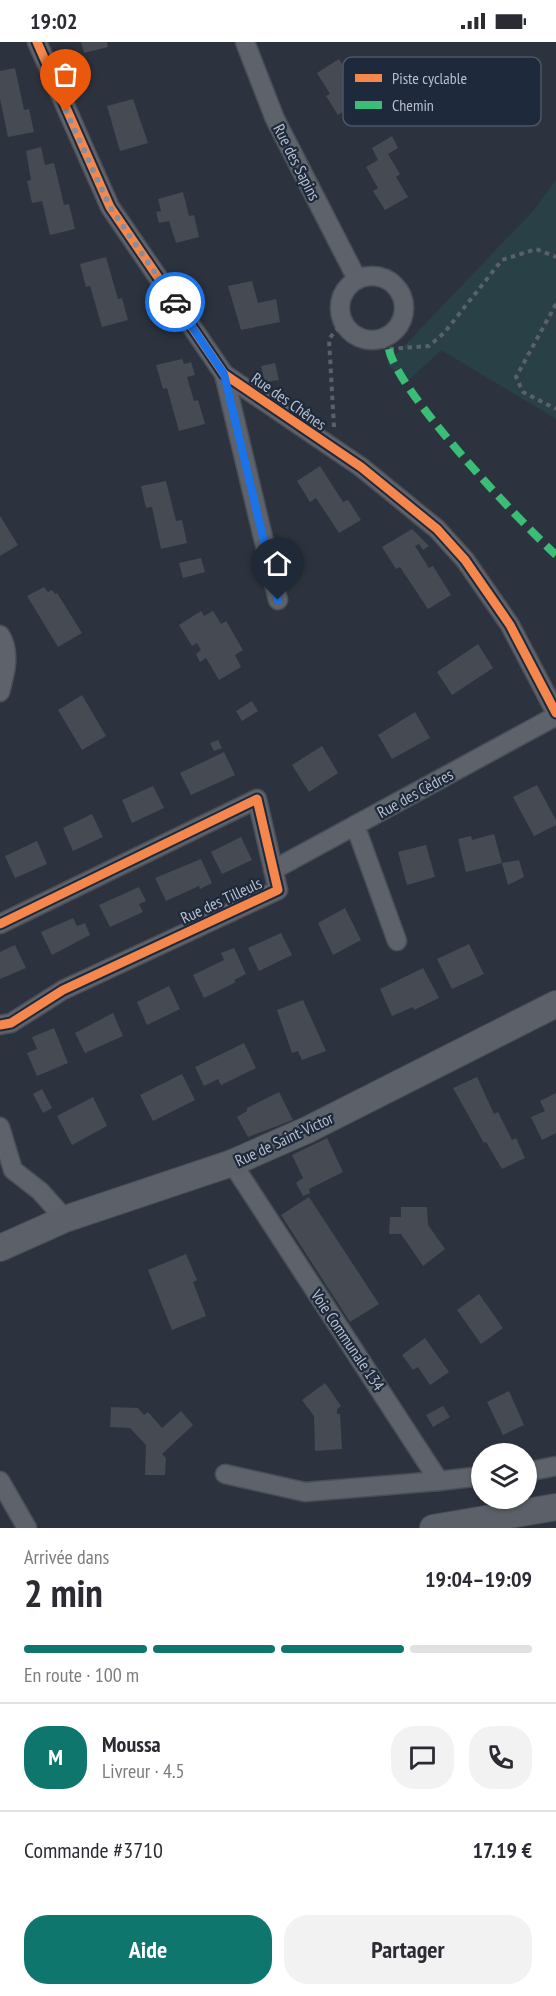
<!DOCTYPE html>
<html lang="fr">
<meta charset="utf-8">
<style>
body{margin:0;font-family:"PT Sans Narrow",sans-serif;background:#f2f2f3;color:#2b2b33;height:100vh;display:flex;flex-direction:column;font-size:22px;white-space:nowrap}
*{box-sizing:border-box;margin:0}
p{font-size:20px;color:#7c7c81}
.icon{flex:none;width:33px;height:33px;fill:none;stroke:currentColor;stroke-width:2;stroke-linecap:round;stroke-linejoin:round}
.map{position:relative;height:1486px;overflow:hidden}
.panel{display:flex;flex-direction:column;background:#fff;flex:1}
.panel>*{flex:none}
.fabs{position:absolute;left:471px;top:1401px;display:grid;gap:12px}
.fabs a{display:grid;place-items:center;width:66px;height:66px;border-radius:50%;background:#fff;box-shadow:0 2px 4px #0004;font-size:30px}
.pin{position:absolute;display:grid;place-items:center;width:51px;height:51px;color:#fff;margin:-62px -26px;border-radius:50% 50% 50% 0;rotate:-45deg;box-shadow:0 0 6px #0007}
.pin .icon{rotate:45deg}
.courier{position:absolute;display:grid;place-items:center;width:60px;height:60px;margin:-30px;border:4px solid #1a73e8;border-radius:50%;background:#fff;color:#222;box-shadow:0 2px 8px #0007}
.headline em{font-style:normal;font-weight:800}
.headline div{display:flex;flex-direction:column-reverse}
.headline{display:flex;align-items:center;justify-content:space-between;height:102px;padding:0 24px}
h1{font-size:39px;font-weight:800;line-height:45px}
.bar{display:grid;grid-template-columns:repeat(4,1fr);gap:9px 6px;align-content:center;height:72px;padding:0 24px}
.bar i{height:8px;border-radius:4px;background:#e1e1e2}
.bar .current{background:#0f766e}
.bar p{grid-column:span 4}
.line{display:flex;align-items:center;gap:15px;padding:0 24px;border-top:2px solid #e1e1e2}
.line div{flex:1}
.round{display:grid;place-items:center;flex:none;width:63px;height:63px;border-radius:24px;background:#f2f2f3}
.action{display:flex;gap:12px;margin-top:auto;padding:12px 24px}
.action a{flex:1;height:69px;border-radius:24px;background:#0f766e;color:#fff;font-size:24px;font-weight:800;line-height:69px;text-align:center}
.action a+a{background:#f2f2f3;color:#2b2b33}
.status{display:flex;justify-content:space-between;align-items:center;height:42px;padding:0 30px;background:#fff;direction:ltr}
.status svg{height:16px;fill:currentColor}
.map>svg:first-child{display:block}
.green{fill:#284046}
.building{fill:#454a53}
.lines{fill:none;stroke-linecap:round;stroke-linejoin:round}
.street-casing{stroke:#4a4e57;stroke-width:21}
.secondary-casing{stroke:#4a4e57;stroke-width:28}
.path{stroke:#5b6168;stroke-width:4;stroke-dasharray:4.5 4.5;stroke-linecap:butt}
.street{stroke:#5e626b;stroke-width:18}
.secondary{stroke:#5c6169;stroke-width:26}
.quiet{stroke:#3abd76;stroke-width:8;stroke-dasharray:15 8;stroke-linecap:butt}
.cycleway-casing{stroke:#1e293b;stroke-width:13}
.cycleway{stroke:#f5874c;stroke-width:9}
.done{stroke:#878e9c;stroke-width:6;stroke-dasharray:0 10.8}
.route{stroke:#1a73e8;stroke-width:8}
.labels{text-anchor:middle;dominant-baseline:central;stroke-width:4.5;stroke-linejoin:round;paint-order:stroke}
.street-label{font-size:16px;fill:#b8bfce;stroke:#1e293b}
.key{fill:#1e293b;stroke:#4c5667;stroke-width:1.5}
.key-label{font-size:16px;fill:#b8bfce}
</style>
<div class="status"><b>19:02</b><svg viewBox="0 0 49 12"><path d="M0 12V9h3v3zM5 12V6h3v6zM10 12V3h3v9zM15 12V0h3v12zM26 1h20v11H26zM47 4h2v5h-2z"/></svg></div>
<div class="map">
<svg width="556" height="1486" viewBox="0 0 556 1486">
<rect width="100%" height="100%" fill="#2d333e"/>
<!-- green -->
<polygon class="green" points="556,138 556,377 441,308 408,339 387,322 533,169"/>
<!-- building -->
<g class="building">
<polygon points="81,0 107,0 108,5 84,11"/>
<polygon points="339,17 352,38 348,41 359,59 338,73 326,54 330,52 317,31"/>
<polygon points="15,26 24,68 29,67 34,90 8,95 0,57 0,29"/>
<polygon points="133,57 148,101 120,109 107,64"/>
<polygon points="392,94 398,106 388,112 400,132 396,135 408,155 385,168 373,149 378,146 366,125 378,118 372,106"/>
<polygon points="41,105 45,123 54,121 64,163 69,162 75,187 50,193 42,159 32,161 27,139 31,138 26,109"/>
<polygon points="183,150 189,174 194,173 199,195 176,201 169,179 159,181 156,170 161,169 158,157"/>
<polygon points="106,215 118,257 122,256 128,278 102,285 90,244 86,245 80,222"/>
<polygon points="252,239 258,261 276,257 280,280 241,288 228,244"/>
<polygon points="182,317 184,322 191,320 195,333 187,335 194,359 198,358 205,382 179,389 167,346 163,347 156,323"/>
<polygon points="275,321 279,338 265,340 261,324"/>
<polygon points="320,424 343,460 348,458 361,478 339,491 316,456 310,460 297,439"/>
<polygon points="166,439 176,479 182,478 187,501 161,507 152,465 146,466 141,444"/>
<polygon points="0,474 18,503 0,514"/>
<polygon points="412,487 429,504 423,508 419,502 415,504 429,526 433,524 451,553 428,567 400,525 396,527 382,505"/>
<polygon points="201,516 205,530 183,536 179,521"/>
<polygon points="44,545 48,550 52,548 55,552 57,551 82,591 58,605 27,554"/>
<polygon points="201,569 204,574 213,569 221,582 226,579 243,608 235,613 241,625 219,638 206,616 200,620 196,612 201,608 197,601 192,604 179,583"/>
<polygon points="478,602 493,626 452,653 437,630"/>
<polygon points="82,653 106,694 82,708 58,668"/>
<polygon points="252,659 258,669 242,679 236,669"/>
<polygon points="415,670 430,696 392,717 378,693"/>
<polygon points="218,698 222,706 214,709 210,701"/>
<polygon points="322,704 338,731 309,750 292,723"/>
<polygon points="224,710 235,733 191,753 180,731"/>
<polygon points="537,743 556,778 556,783 534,794 513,755"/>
<polygon points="153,744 164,766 132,781 122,758"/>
<polygon points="92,772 103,795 73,809 63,786"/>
<polygon points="494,792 502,821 466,830 458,797 471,794 472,798"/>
<polygon points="241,795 252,818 222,832 211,810"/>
<polygon points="37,799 47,822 15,836 5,814"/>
<polygon points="426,803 435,835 407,843 398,810"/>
<polygon points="201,817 212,841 200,847 199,844 166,859 155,836"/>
<polygon points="519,818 524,835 508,843 502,821"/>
<polygon points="139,845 146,859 139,862 143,870 110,885 99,863"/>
<polygon points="345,866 361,898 333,913 318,881"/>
<polygon points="73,876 77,884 85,881 90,893 52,913 41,890"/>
<polygon points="281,891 292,913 259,929 248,906"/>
<polygon points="469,902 484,932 452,947 437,917"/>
<polygon points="15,903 26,926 0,937 0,910"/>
<polygon points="234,906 246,932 234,938 236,940 204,956 193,933 224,918 221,911"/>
<polygon points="423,926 439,956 414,968 413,965 392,974 380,947"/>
<polygon points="169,944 180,967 147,983 137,960"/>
<polygon points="303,958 326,1009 302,1018 298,1009 292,1011 277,968"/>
<polygon points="113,971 123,994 85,1011 75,991"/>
<polygon points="54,986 68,1021 37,1034 27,1011 37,1007 32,995"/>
<polygon points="244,1001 256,1026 221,1043 218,1037 204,1044 195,1025"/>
<polygon points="182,1032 195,1058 153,1079 140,1053"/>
<polygon points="477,1035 494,1072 498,1070 512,1098 516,1096 525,1116 502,1127 486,1100 484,1101 453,1046"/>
<polygon points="42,1047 52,1066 43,1071 33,1052"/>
<polygon points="279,1050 293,1078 248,1095 237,1075 247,1069 247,1066"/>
<polygon points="556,1051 556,1091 542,1098 531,1075 545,1069 540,1059"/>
<polygon points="93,1055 107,1084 72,1103 57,1074"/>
<polygon points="327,1096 343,1130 309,1147 310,1151 303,1154 296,1141 303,1136 292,1113"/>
<polygon points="309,1155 379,1262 350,1280 281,1173"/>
<polygon points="401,1165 427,1165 428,1183 445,1207 423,1224 401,1192 389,1192 390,1175 401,1175"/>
<polygon points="186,1212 197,1238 193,1240 206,1274 172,1288 148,1228"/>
<polygon points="479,1252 503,1286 481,1302 457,1268"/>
<polygon points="425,1296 449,1330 430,1343 418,1325 413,1328 402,1313"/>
<polygon points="325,1341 341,1364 337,1367 337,1372 340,1372 342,1407 315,1409 314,1374 302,1358"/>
<polygon points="509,1349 524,1383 503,1393 487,1360"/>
<polygon points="443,1364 450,1375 433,1385 426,1373"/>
<polygon points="111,1365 138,1366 144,1373 148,1370 162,1386 181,1369 193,1383 162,1412 166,1416 165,1433 145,1433 146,1403 130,1386 110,1385"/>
</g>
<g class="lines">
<defs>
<g id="street">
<polyline points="37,0 110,165 224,332 361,425 437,487 465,518 510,583 556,671"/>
<polyline points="245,0 275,77 357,237"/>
<circle cx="372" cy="266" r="32"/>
<polyline points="224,332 278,558"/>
<path d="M0,593C11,610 5,632 0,650"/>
<polyline points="355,783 397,899"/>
<polyline points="273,828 556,674"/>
<polyline points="0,882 257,757 278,848 63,948 11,981 0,983"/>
<polyline points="0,1085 13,1128 40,1149 65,1177"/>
<polyline points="232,1121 439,1439 482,1434"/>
<polyline points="526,1430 556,1424"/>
<polyline points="225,1432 305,1450 439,1439"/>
<polyline points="0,1439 27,1486"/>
</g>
<g id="secondary">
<polyline points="0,1206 65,1177 232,1121 307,1088 556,962"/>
<polyline points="433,1486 556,1465"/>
</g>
</defs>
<!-- street casing -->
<use href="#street" class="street-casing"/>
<!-- secondary casing -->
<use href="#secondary" class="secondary-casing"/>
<!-- path -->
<g class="path">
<polyline points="556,262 516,335 523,350 556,367"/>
<polyline points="374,298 389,307 429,304 444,291 502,218 536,207 556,215"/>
<polyline points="334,385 329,297 343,280"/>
</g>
<!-- street -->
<use href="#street" class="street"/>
<!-- secondary -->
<use href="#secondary" class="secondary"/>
<!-- quiet -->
<path class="quiet" d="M389,307C396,348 520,480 556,513"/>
<defs>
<g id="cycleway">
<polyline points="37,0 110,165 224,332 361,425 437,487 465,518 510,583 556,671"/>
<polyline points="0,882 257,757 278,848 63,948 11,981 0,983"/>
</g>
</defs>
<!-- cycleway casing -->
<use href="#cycleway" class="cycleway-casing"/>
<!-- cycleway -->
<use href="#cycleway" class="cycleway"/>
</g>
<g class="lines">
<!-- done -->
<polyline class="done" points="66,69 110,165 175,260"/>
<!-- route -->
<polyline class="route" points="175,260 224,332 278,558"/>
</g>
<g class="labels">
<!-- street labels -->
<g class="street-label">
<text transform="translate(297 120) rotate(63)">Rue des Sapins</text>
<text transform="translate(289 359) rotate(35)">Rue des Chênes</text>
<text transform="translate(415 751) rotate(-29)">Rue des Cèdres</text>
<text transform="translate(221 858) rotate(-25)">Rue des Tilleuls</text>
<text transform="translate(284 1097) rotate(-25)">Rue de Saint-Victor</text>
<text transform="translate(348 1298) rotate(56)">Voie Communale 134</text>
</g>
</g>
<!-- legend -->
<rect x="343" y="15" width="198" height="69" rx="9" class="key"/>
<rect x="355" y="32" width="27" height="8" fill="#f5874c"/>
<rect x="355" y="59" width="27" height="8" fill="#3abd76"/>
<g class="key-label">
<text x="392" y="42">Piste cyclable</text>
<text x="392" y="69">Chemin</text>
</g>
</svg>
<div class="fabs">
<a><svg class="icon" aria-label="layers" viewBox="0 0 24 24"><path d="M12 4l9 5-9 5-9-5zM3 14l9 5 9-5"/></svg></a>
</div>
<div class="pin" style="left:66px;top:69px;background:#ea580c"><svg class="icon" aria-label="bag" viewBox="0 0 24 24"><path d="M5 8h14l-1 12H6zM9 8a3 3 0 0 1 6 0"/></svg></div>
<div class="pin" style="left:278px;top:558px;background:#1f2937"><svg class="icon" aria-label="home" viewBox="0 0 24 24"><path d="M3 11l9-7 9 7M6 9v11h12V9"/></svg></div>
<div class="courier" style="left:175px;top:260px"><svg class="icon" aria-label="car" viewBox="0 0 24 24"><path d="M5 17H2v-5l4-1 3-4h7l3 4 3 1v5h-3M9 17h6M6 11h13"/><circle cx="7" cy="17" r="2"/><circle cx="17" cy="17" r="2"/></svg></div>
</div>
<section class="panel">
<div class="headline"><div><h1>2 min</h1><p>Arrivée dans</p></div><em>19:04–19:09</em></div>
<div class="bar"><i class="current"></i><i class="current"></i><i class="current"></i><i></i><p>En route · 100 m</p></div>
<div class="line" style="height:108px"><b class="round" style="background:#0f766e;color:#fff">M</b><div><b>Moussa</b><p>Livreur · 4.5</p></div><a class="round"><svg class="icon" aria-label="chat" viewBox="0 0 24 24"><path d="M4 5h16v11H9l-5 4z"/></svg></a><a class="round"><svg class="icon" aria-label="phone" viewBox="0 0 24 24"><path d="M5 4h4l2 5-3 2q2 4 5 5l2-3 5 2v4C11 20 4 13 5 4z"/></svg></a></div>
<div class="line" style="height:78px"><div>Commande #3710</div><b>17.19 €</b></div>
<div class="action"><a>Aide</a><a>Partager</a></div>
</section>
